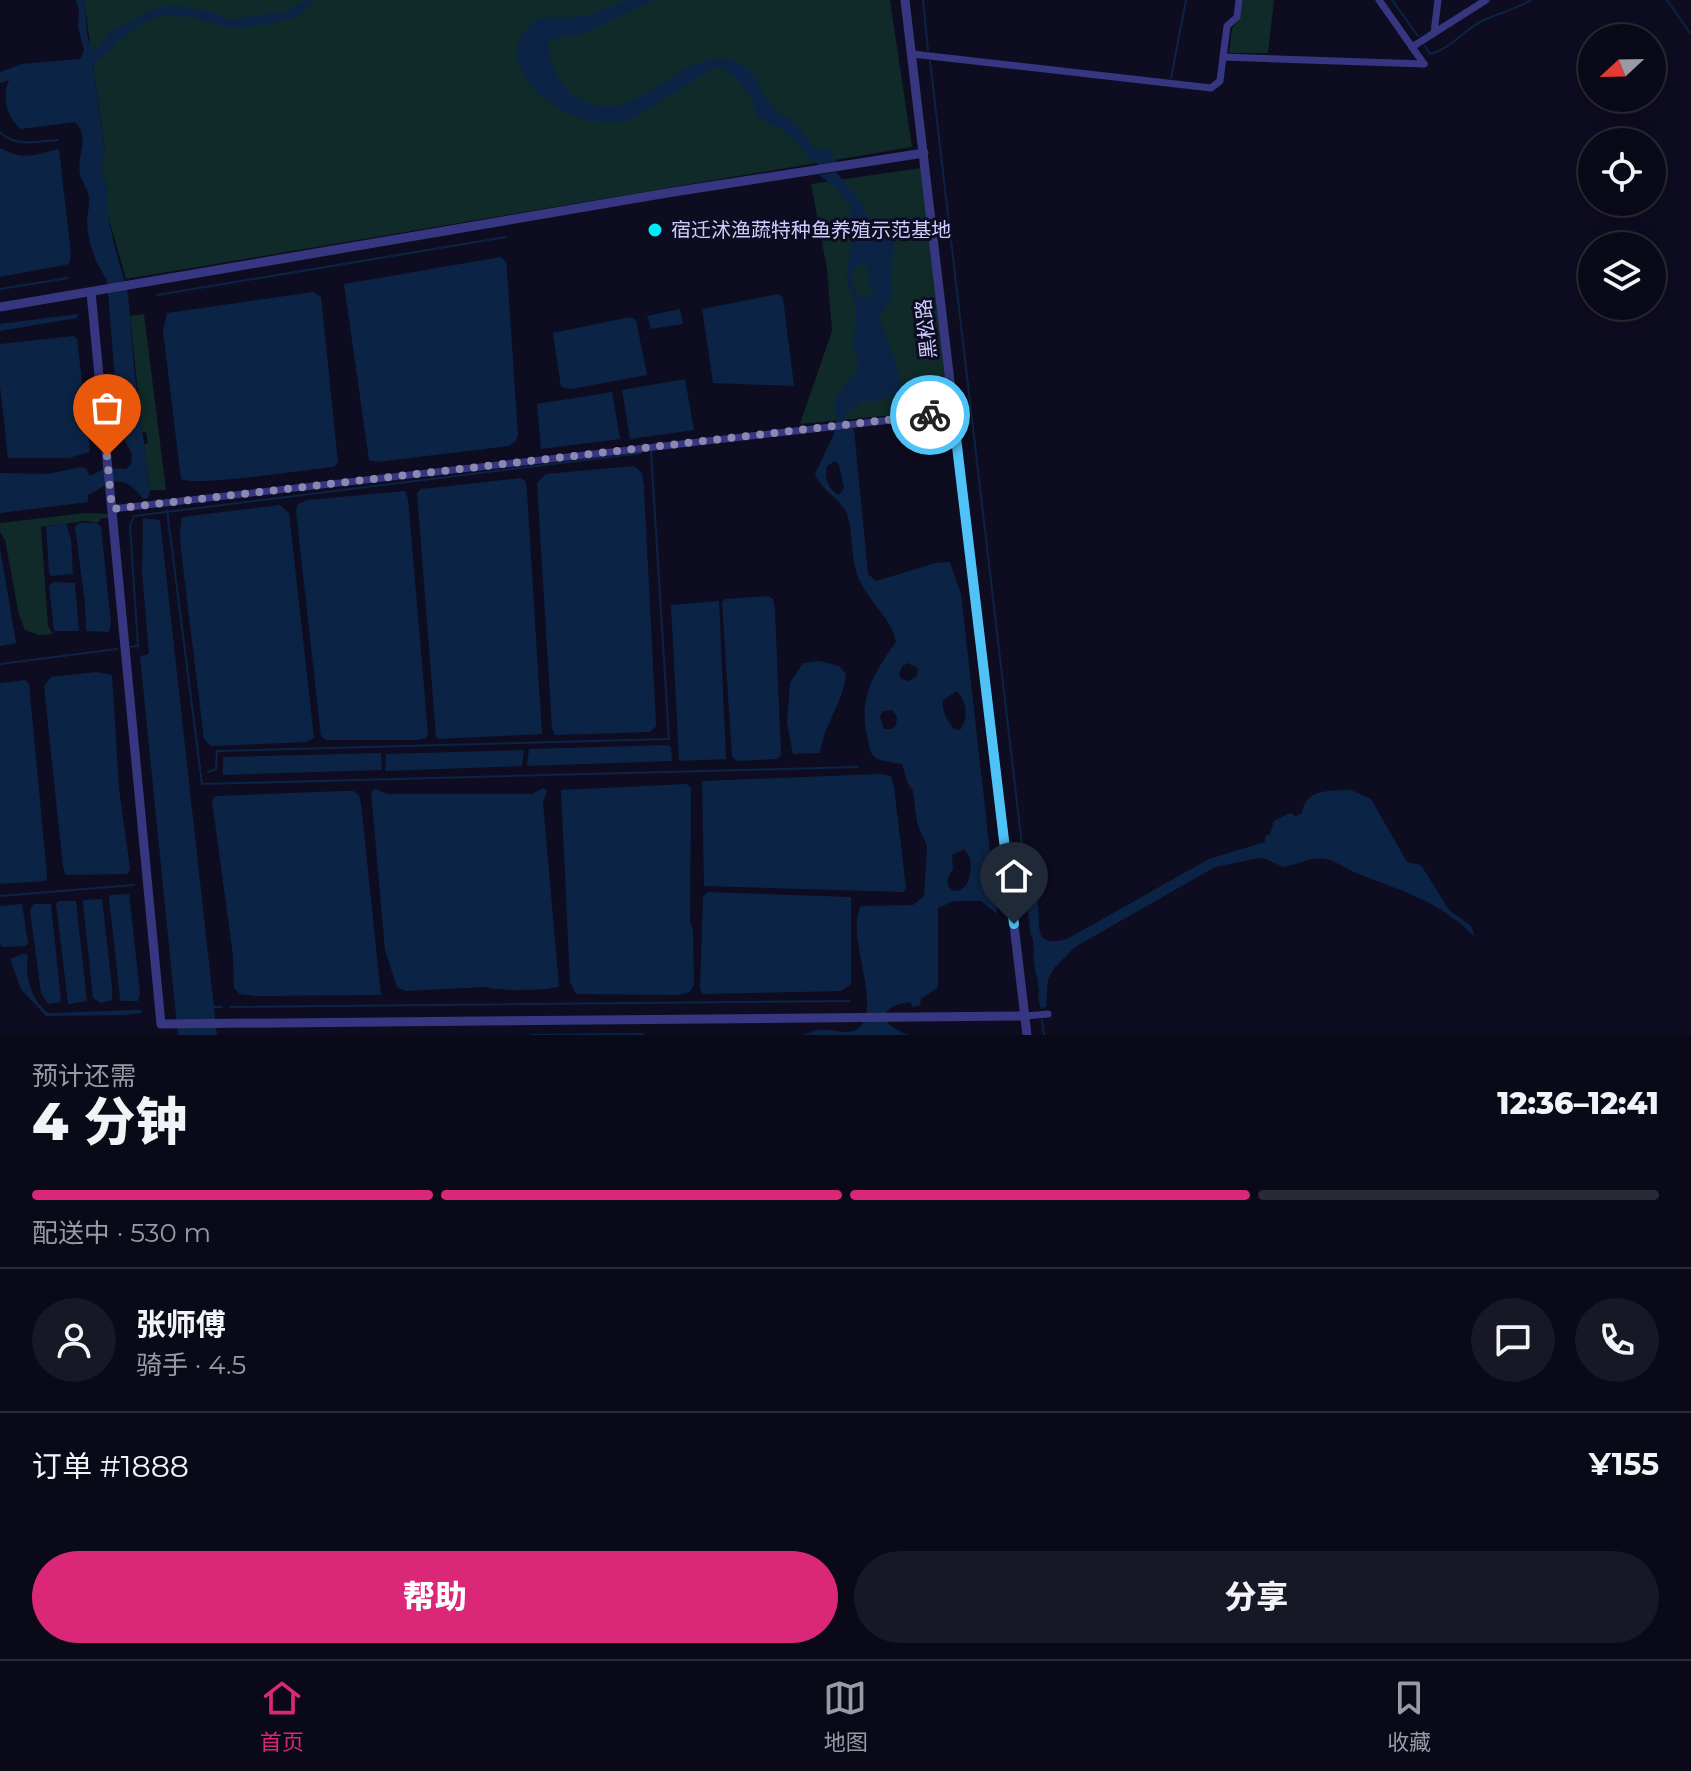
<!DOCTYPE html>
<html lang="zh">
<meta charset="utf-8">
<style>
body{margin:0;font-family:Montserrat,"Noto Sans SC",sans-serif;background:#181725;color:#f1f3f6;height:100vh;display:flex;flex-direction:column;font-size:30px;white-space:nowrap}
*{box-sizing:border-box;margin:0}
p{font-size:26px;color:#999aa2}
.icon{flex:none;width:44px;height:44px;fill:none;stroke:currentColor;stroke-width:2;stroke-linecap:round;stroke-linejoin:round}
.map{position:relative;height:1035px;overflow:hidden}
.drawer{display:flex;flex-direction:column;background:#0a0918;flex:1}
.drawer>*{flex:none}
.needle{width:52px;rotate:248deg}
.fabs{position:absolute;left:1578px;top:24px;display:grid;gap:16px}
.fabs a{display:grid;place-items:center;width:88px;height:88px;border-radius:50%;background:#0a0918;box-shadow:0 4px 20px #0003,0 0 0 2px #2a2a37;font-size:40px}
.pin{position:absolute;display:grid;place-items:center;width:68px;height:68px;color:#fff;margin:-82px -34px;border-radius:50% 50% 50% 0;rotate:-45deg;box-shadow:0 0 8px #0007}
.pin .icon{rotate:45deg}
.courier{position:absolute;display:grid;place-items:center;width:80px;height:80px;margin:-40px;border:6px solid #4fc3f7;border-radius:50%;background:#fff;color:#222;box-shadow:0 2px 10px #0007}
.head em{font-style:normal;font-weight:800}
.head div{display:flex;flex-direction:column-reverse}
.head{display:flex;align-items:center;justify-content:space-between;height:136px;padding:0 32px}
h1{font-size:52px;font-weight:800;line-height:60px}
.bar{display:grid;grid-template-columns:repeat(4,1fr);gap:12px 8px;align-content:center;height:96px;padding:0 32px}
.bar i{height:10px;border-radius:6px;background:#2a2a37}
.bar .active{background:#db2777}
.bar p{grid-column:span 4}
.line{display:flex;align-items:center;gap:20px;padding:0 32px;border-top:2px solid #2a2a37}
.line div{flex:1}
.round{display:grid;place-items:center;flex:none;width:84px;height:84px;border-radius:42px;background:#181725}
.cta{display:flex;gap:16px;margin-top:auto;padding:16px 32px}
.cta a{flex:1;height:92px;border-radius:48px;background:#db2777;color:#fff;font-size:32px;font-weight:800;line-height:92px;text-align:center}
.cta a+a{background:#181725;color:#f1f3f6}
.tabs{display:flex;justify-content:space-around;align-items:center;height:112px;border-top:2px solid #2a2a37;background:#0a0918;font-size:22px;color:#999aa2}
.tabs a{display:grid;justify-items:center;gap:4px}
.tabs .active{color:#db2777}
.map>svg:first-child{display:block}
.green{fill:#0f2a28}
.water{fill:#0b2445;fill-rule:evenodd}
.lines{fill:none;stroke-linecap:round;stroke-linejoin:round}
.stream{stroke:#0b2445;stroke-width:2}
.minor{stroke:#363780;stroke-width:7}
.tertiary{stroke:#363780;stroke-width:9}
.done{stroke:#8b88b1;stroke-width:8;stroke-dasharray:0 14.4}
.route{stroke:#4fc3f7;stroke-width:10}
.poi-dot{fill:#00ecf6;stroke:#0e0c20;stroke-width:3}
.labels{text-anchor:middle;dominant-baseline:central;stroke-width:6;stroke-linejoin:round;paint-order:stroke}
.poi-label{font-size:20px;fill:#cecbff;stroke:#0e0c20;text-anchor:start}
.street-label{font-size:20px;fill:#cecbff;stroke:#0e0c20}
</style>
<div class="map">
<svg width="1691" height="1035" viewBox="0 0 1691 1035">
<rect width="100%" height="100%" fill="#0e0c20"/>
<!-- green -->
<g class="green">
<polygon points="84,0 890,0 912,147 126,279 108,216 108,190 101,171 105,150 103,135"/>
<polygon points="1243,0 1274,0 1268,53 1229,53 1232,28 1240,18"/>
<polygon points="921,168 949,406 945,410 800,424 832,331 827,269 811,184"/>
<polygon points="144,314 166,490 150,490 144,444 148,443 146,432 142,432 130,316"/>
<polygon points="86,513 110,514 108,518 101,518 98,523 85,521 41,527 48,626 53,634 39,635 25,630 19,615 5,540 0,532 0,523"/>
</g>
<!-- water -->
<g class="water">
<path d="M76,0H84L88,39L92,48L98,50L109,33L152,9L173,5L213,12L228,20L288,11L305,0H315C309,5 303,12 296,16C284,23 236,30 223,26C201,20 180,11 156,18C130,25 113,49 93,65L105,150L101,171L108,190V216L114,244L128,294L134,368L150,490L148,498L143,499C122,471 112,482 88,495V502L0,513V473L48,474L80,467L86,468L90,476L105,468L126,469L131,464L132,454L119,430L107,280C95,262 88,244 87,222C87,214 90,206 89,198C88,189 83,183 80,175C76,156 91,137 75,122L20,129C7,115 1,98 9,80L0,83V72L22,64L80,59L84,51L78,26L79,11Z"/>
<path d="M627,0H655L585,33L549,39C547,55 554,72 563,85C568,92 575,96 582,100C637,130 676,49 730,60C757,65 757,91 773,108C778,114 787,117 793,121C803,129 808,142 816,150L822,148L829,150L838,164L822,167L807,156L797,142L781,129L758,118L751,98L738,80L723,68L715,67L630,120C611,124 594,123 575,116C544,105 495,61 528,27C542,13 557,18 574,17C592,16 611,7 627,0Z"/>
<path d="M0,148C26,161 33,155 59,149L71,255L69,264L0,277Z"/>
<path d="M836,172L861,202L867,216L878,220L890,219L894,224L891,298L879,318L896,362L901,393L878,401H862L859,406L847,412L845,416L848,427L854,429L868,574L876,581L936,563L950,562L961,594L997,914L981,901H954L938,908V987L921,999L920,1005L913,1007L910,1002C876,1007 879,1024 908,1035H803C809,1033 815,1030 821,1030C832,1029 842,1034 853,1031C889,1018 843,934 861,906L913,905L924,896L927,846L917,823L913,791L908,784L902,764C893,762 877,762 872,754C869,750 868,740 867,735C858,699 875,671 896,642C892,619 869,602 859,579C850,559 854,529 846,512C839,498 821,490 815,474L834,434L837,417L834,409L836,398L858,368V357L852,344L856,322L855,301L846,281L852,238L848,230L851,206L834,186L819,175ZM863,264L869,269L868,281L875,293L872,296L860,297C851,285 844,270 863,264ZM835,461L839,465L844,488L839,495C828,490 824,477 827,466ZM908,663L918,668L917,676L909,681L901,679L899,674L902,666ZM957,691C967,702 969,718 960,730L954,729C947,720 942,712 943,700ZM892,710L897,717L896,725L892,729H884L880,717L883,711ZM964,849C971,857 972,863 970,874C966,902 935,891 953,869L952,855Z"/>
<polygon points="501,257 506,262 507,271 518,435 516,441 509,446 377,462 369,460 344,284"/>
<path d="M313,292L321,297L338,462L334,467C308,469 198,487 181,479L163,331L167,313Z"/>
<polygon points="778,294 783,298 794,386 713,383 702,309"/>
<polygon points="680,309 683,324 651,329 647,316"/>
<polygon points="78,314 77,318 0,331 0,324"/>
<polygon points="630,317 636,320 647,375 571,389 561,387 553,333"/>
<polygon points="74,336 77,339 90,452 69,458 8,458 0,386 0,344"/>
<polygon points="685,379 694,430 630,439 622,390"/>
<polygon points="612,392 620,439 541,449 537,404"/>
<polygon points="634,466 642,473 644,488 656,726 650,732 555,735 552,729 537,483 546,474"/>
<polygon points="521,478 526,482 527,493 542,734 439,739 436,737 417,493 421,489"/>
<polygon points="405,491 408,499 428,734 426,738 417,740 326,740 321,736 296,511 298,504 307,500"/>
<polygon points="280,505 289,513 314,738 307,742 211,746 204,739 181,551 180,531 182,517"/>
<polygon points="143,518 160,520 217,1035 178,1035 140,656 149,654 142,572"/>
<polygon points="66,523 71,540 73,574 51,576 49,572 46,527"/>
<polygon points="80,523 96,523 101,526 111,623 109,632 86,631 85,603 75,527"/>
<polygon points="0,548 16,643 0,646"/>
<polygon points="53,582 75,583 79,631 54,631 49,586"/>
<polygon points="768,596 773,599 775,611 781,755 777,759 738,761 732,757 722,602 726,599"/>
<polygon points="719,601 726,759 679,761 671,605"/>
<path d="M819,661L839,666L846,674C843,703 824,724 820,753L793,754L787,723L790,683L803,663Z"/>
<polygon points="96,672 112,675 119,789 130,868 128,874 66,875 63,867 44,686 51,677"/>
<polygon points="25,680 29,684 47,875 46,881 0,884 0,683"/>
<polygon points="667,745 671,747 672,761 527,766 529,749"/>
<polygon points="524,750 522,766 385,771 386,754"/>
<polygon points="381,753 382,770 223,775 223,757"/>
<polygon points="879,774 891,776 894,787 906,888 903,892 704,886 702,781"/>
<polygon points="687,784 691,788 690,921 693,930 694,985 690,992 678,995 576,994 570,982 561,790"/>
<path d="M543,788L547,791L543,803L559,986C548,991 498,991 485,987L406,991L397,987L385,950L371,792L375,789L388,794H532Z"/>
<path d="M1351,790L1371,799L1407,862L1421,865L1449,910L1471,926L1475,937C1436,898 1402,892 1354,872C1345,868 1336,861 1326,859C1312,856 1296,865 1283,867L1266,859L1259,858L1215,867L1075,947L1055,967L1048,979L1046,1007L1041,1008L1024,869C1029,879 1035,888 1037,899C1042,923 1030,949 1067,939L1209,859L1265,842V836L1270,834L1274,821L1290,813L1296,816L1302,813C1305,788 1331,791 1351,790Z"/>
<polygon points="342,791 353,791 359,795 361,804 381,995 255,996 240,994 234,988 233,955 212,801 215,796"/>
<polygon points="707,892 851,897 851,984 841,991 703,994 700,989 703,897"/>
<polygon points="129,894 140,993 138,1001 121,1001 120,998 109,898 110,895"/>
<polygon points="102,899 112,987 112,1000 101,1003 93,998 83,903 83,900"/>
<polygon points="59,901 76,901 87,1001 69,1004 68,1002 56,904"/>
<polygon points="22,904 28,943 26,946 2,947 0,944 0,906"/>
<polygon points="34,904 51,904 61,1002 48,1004 41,993 30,910"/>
<path d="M22,954L28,955C24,975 31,1000 48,1013L136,1010H141V1013L124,1015L46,1016L21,989L10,959Z"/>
</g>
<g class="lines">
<!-- stream -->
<g class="stream">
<polyline points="923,0 928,50"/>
<polyline points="1392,0 1418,36"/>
<polyline points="1667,0 1690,33"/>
<path d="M1425,46L1430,54C1451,49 1464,29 1484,20C1500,13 1516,9 1531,0"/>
<polyline points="930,61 1027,888"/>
<polyline points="1171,78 1186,0"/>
<path d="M0,132C15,148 39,141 58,140"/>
<polyline points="0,289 68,278"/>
<polyline points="157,295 506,237"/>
<polyline points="167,510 202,784 858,767"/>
<polyline points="130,647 138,646 130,526 134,516 641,453"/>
<polyline points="0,664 117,649"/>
<polyline points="208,772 216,769 217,751 669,739 651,452"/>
<polyline points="1027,894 1032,936"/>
<polyline points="0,896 134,885"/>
<polyline points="1034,954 1037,975"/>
<polyline points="1039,994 1041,1008"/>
<polyline points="212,1007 222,1007"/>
<polyline points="230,1007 850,1001"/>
<polyline points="1042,1020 1044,1035"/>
<polyline points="531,1035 643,1034"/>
</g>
<!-- minor -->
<g class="minor">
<polyline points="1379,0 1424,64"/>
<polyline points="1434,33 1438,0"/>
<polyline points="1412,47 1486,0"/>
<polyline points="912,54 1211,88 1220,81 1227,26 1237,17 1239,0"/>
<polyline points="1223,57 1424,64"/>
<polyline points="112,509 953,413"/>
<polyline points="1025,1016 1048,1014"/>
</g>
<!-- tertiary -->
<g class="tertiary">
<polyline points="905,0 1027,1035"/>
<polyline points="91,292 161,1024 1025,1016"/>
<polyline points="0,307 667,193 924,153"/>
</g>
</g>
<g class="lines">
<!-- done -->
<polyline class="done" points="107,456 112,509 930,415"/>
<!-- route -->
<polyline class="route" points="930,415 953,413 1014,924"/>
</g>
<!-- markers -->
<circle class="poi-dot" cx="655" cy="230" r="8"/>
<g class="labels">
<!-- poi labels -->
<g class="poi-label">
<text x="671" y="230">宿迁沭渔蔬特种鱼养殖示范基地</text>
</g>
<!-- street labels -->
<g class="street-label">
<text transform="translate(926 329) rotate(-96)">黑松路</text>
</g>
</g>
</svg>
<div class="fabs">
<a><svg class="needle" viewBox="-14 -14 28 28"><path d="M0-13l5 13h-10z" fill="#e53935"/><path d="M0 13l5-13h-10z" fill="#999aa2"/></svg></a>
<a><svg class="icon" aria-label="locate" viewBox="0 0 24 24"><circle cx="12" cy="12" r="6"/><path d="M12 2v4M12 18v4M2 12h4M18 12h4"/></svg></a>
<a><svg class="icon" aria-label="layers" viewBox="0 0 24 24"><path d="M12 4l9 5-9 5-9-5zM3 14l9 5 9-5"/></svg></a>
</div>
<div class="pin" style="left:107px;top:456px;background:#ea580c"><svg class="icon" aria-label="bag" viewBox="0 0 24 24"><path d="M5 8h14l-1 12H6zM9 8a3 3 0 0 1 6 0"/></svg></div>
<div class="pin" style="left:1014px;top:924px;background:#1f2937"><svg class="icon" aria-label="home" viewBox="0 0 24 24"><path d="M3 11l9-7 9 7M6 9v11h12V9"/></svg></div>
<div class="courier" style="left:930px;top:415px"><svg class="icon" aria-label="bike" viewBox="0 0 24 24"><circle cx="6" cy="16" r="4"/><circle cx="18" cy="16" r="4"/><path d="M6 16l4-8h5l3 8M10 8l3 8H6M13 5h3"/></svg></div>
</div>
<section class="drawer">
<div class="head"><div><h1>4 分钟</h1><p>预计还需</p></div><em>12:36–12:41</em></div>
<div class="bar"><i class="active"></i><i class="active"></i><i class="active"></i><i></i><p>配送中 · 530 m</p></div>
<div class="line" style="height:144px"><a class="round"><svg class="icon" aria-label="person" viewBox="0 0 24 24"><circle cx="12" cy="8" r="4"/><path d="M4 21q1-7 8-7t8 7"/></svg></a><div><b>张师傅</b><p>骑手 · 4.5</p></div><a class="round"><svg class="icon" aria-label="chat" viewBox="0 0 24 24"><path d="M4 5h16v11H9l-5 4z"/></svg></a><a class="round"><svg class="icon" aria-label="phone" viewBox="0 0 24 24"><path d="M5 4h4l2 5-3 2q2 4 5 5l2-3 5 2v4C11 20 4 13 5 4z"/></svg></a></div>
<div class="line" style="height:104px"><div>订单 #1888</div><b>¥155</b></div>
<div class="cta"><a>帮助</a><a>分享</a></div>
</section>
<nav class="tabs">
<a class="active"><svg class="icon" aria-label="home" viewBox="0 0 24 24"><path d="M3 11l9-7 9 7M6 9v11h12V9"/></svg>首页</a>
<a><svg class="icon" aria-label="map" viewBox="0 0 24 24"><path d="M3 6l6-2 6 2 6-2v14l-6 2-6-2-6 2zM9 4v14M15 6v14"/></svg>地图</a>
<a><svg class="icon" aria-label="saved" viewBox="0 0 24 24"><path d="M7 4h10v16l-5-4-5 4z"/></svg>收藏</a>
</nav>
